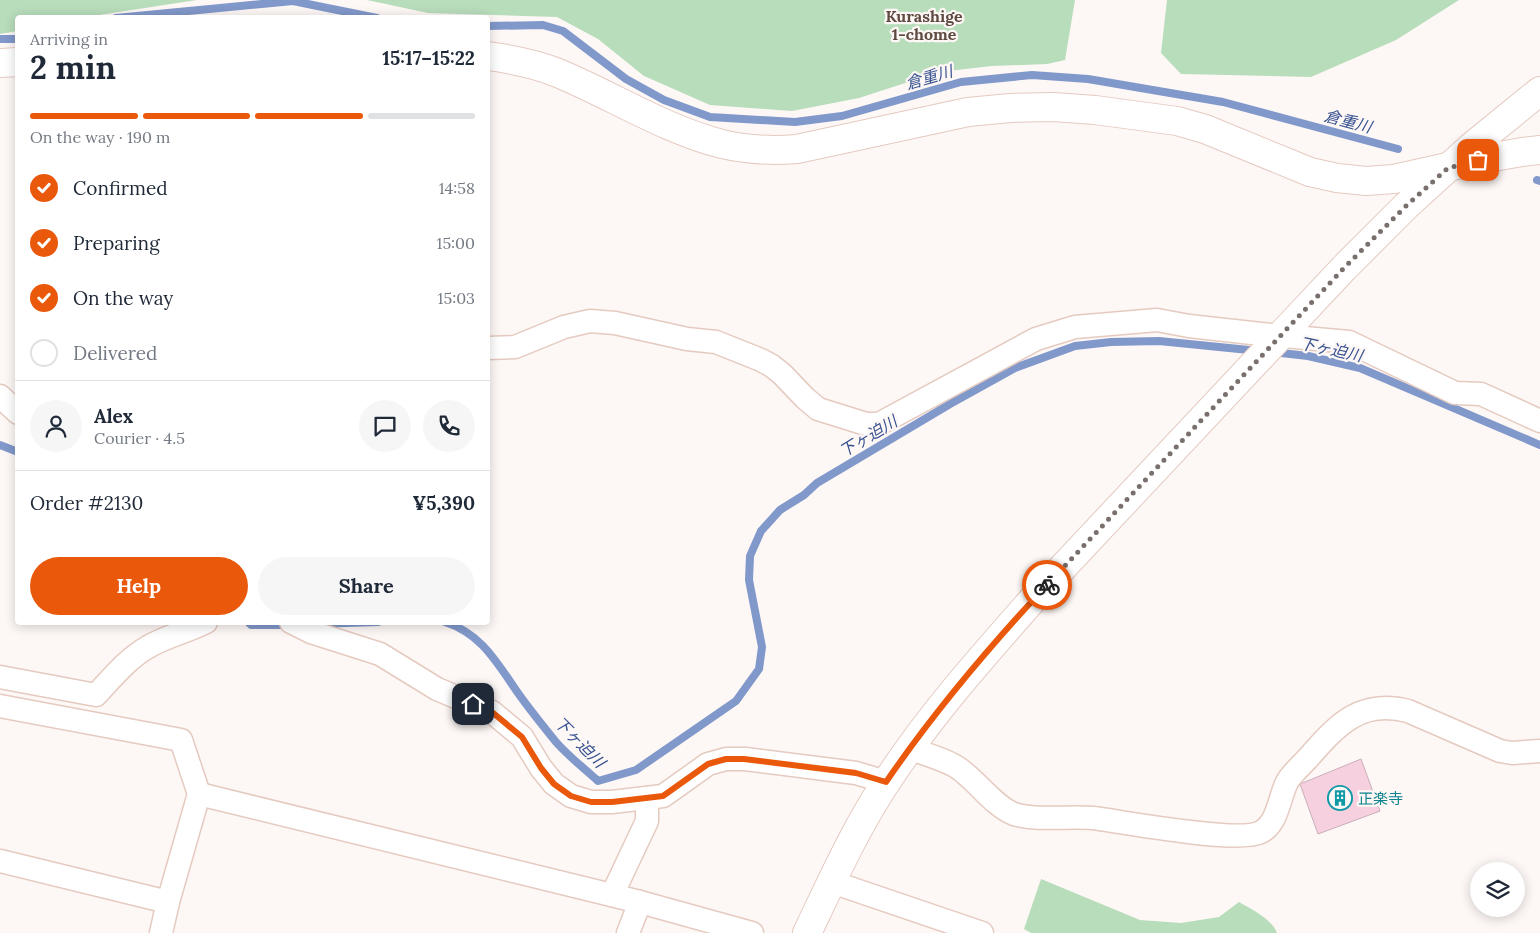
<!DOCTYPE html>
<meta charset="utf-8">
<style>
body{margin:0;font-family:Lora,"Noto Sans JP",serif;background:#f6f6f7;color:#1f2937;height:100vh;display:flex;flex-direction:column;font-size:19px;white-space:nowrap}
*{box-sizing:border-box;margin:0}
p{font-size:16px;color:#747a83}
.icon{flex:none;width:28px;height:28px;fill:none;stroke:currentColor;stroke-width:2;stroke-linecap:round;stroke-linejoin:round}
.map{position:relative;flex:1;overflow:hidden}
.panel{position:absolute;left:15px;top:15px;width:475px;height:610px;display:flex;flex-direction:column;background:#fff;border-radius:5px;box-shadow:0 2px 12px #0003}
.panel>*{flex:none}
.controls{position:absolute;left:1470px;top:862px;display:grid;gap:10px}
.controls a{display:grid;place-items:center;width:55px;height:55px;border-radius:50%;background:#fff;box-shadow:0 2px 12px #0003;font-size:25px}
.pin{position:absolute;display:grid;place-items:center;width:42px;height:42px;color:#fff;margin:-21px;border-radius:10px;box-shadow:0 2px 8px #0006}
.courier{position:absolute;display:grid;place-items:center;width:50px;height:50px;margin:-25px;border:4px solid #ea580c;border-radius:50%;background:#fff;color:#222;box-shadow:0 1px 6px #0007}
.head em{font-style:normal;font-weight:700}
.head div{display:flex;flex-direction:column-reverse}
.head{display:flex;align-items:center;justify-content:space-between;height:85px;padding:0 15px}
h1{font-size:32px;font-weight:700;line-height:38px}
.bar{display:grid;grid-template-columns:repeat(4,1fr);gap:8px 5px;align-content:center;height:60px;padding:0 15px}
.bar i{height:6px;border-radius:4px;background:#e0e1e3}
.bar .selected{background:#ea580c}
.bar p{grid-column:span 4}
.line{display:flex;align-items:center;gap:12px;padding:0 15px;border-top:1px solid #e0e1e3}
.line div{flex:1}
.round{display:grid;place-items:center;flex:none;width:52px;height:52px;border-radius:26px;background:#f6f6f7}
ol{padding:0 15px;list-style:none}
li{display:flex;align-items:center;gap:15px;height:55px}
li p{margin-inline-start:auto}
li .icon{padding:5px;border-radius:50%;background:#ea580c;color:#fff;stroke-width:4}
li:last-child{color:#747a83}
li i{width:28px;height:28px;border:2px solid #e0e1e3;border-radius:50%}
.action{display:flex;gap:10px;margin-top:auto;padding:10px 15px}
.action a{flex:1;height:58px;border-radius:30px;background:#ea580c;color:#fff;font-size:20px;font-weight:700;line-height:58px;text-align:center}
.action a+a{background:#f6f6f7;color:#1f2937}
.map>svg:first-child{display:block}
.green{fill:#b8ddbb}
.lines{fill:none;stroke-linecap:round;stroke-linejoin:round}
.stream{stroke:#8198ca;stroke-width:8}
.building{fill:#f7d0e0;stroke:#c9aeb9}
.minor-casing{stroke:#e5cac0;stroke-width:25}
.tertiary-casing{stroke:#e5cac0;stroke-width:30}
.minor{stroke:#fff;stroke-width:22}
.tertiary{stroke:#fff;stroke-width:28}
.done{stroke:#79706d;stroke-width:5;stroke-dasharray:0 9}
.route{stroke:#ea580c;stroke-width:6}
.labels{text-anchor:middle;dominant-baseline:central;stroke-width:4.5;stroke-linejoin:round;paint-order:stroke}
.culture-label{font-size:15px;fill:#0d838f;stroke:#fdf7f5;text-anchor:start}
.neighbourhood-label{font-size:16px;font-weight:bold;fill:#5f4a41;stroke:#fdf7f5}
.water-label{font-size:16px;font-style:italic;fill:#375291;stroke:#fdf7f5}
</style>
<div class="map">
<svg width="1540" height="933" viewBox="0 0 1540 933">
<rect width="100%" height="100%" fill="#fdf7f5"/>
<!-- green -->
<g class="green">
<polygon points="0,0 197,0 86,17 18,18 17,31 0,34"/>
<polygon points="367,0 1075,0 1065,60 1047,64 992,66 939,72 859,98 792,111 710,105 644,76 598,39 557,17 428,13"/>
<polygon points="1167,0 1459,0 1396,40 1311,77 1181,74 1161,53"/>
<path d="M1041,879L1140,920L1181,923L1219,917L1239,902C1251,909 1272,919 1277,933H1031L1024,929Z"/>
</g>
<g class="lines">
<!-- stream -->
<g class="stream">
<polyline points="116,18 293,1 377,18"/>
<polyline points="488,26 543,25 563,31 626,79 664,100 710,117 795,122 842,116 961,82 1032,75 1088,79 1223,102 1398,149"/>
<polyline points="0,39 18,39"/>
<polyline points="1537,180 1540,181"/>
<polyline points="1272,352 1308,356 1360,368 1540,445"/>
<polyline points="0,445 18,452"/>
<polyline points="248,622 251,625 290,625"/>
<path d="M445,622C482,634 497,663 518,693C530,710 543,726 556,742C568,756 584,768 598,781L636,770L736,701L759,669L762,647L749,580L750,556L761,531L780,510L804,495L817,483L950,404L1015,368L1075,346L1111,342L1159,341L1259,351"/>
<polyline points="314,624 378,622"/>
</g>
</g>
<!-- building -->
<polygon class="building" points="1361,759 1380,811 1318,834 1300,784"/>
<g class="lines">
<defs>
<g id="minor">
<polyline points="488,348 515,347 564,327 590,321 615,323 687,339 716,342 761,360 772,366 782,374 805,398 818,409 866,424 879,424 1036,339 1075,327 1157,320 1189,326 1261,334 1349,342 1455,393 1481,394 1540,421"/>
<polyline points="0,396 18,413"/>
<polyline points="291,622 311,632 380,654 437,689 492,712 522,737 541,768 554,784 571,796 591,802 612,802 663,796 708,764 726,759 745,759 856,773 886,782"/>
<path d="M0,677L96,695C112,678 127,659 148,647C166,636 187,632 206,622"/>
<polyline points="0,706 181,740 199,794"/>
<path d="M909,748C924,754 941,758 955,766C974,777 993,806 1014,814C1037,821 1068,816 1093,818C1125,822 1238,844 1261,832C1278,823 1279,798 1287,782C1292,773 1302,765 1309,757C1338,724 1361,699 1408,711L1500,751L1512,753L1540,751"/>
<polyline points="0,861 168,902"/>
<polyline points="832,882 982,933"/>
<polyline points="612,895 647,821 647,798"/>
<polyline points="161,933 168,902 199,794 640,902 752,933"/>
<polyline points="628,933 640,902"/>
</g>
<g id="tertiary">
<path d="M488,56C510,59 536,64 558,73C611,95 666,130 722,144C747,150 771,151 797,149L968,112L1010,108L1053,107L1095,110L1177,121L1205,129L1310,172L1337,178L1366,181L1394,179L1488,158L1522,152L1540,150"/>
<polyline points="0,63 18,62"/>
<path d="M807,933C832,881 855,829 887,781C930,715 983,656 1035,597L1344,268L1406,206L1471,147L1540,91"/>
</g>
</defs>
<!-- minor casing -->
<use href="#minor" class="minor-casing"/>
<!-- tertiary casing -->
<use href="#tertiary" class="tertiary-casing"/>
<!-- minor -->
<use href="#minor" class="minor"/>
<!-- tertiary -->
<use href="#tertiary" class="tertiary"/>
</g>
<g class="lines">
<!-- done -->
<polyline class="done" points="1047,585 1344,268 1406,206 1448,168 1478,160"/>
<!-- route -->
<path class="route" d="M473,704L492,712L522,737L541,768L554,784L571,796L591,802H612L663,796L708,764L726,759H744L856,773L886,782C934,712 989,647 1047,585"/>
</g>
<!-- icons -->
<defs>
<symbol id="building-ring" viewBox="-11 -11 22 22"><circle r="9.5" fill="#fdf7f5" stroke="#0f9aa8" stroke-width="1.5"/><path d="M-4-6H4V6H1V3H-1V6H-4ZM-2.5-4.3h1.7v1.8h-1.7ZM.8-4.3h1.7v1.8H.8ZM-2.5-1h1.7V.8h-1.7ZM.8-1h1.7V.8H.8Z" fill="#0f9aa8"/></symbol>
</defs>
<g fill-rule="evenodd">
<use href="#building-ring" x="1326" y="784" width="28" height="28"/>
</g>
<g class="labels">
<!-- culture labels -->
<g class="culture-label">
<text x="1358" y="798">正楽寺</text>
</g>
<!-- neighbourhood labels -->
<g class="neighbourhood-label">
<text x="924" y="16">Kurashige<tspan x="924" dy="18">1-chome</tspan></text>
</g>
<!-- water labels -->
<g class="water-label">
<text transform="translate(929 77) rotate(-16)">倉重川</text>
<text transform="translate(1348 121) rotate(15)">倉重川</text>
<text transform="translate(1331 349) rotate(12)">下ヶ迫川</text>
<text transform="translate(868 436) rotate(-31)">下ヶ迫川</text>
<text transform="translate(580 742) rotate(45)">下ヶ迫川</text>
</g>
</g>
</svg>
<div class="controls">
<a><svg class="icon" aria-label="layers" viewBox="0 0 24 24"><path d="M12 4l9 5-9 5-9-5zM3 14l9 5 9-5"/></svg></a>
</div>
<div class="pin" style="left:1478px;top:160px;background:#ea580c"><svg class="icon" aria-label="bag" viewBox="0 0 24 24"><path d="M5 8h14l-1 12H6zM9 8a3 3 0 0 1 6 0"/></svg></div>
<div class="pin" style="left:473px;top:704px;background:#1f2937"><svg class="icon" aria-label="home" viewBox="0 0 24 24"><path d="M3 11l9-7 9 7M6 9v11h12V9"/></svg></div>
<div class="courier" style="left:1047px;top:585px"><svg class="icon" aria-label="bike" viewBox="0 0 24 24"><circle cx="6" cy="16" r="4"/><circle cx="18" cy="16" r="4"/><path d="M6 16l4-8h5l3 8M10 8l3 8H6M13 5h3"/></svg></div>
<section class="panel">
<div class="head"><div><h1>2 min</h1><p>Arriving in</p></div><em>15:17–15:22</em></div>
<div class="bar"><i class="selected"></i><i class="selected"></i><i class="selected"></i><i></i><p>On the way · 190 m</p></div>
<ol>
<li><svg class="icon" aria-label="check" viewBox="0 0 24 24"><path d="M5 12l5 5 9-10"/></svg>Confirmed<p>14:58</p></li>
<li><svg class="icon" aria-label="check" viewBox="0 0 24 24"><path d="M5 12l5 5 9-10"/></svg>Preparing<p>15:00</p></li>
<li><svg class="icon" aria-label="check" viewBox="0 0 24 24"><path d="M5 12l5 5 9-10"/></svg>On the way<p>15:03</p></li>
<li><i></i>Delivered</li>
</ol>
<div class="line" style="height:90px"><a class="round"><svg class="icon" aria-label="person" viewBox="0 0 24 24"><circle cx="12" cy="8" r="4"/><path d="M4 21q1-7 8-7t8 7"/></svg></a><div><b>Alex</b><p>Courier · 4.5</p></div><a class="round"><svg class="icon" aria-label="chat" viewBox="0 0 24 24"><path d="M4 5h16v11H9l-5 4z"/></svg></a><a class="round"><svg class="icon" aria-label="phone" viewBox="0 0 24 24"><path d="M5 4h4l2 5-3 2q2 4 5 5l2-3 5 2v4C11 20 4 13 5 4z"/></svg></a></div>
<div class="line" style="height:65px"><div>Order #2130</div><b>¥5,390</b></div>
<div class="action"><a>Help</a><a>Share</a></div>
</section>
</div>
